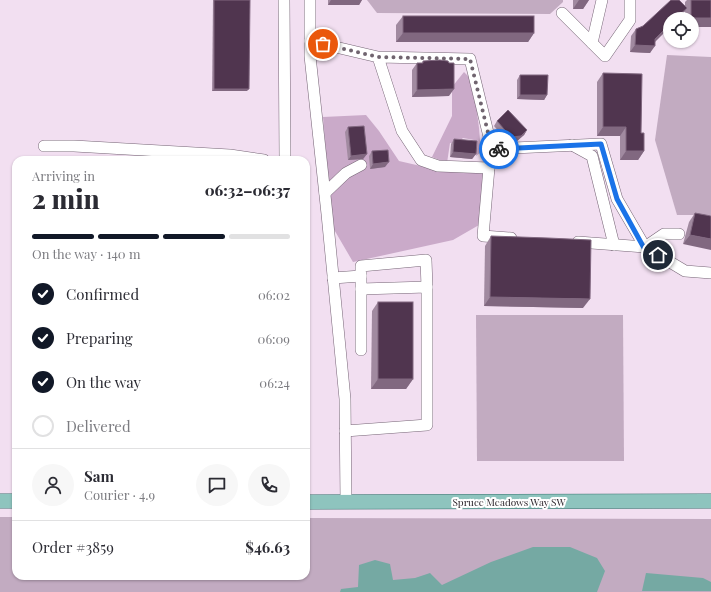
<!DOCTYPE html>
<meta charset="utf-8">
<style>
body{margin:0;font-family:"Playfair Display",serif;background:#f7f7f7;color:#2b2b33;height:100vh;display:flex;flex-direction:column;font-size:15px;white-space:nowrap}
*{box-sizing:border-box;margin:0}
p{font-size:13px;color:#7c7c81}
.icon{flex:none;width:22px;height:22px;fill:none;stroke:currentColor;stroke-width:2;stroke-linecap:round;stroke-linejoin:round}
.map{position:relative;flex:1;overflow:hidden}
.drawer{position:absolute;left:12px;top:156px;width:298px;height:424px;display:flex;flex-direction:column;background:#fff;border-radius:12px;box-shadow:0 1px 3px #0004}
.drawer>*{flex:none}
.tools{position:absolute;left:663px;top:12px;display:grid;gap:8px}
.tools a{display:grid;place-items:center;width:36px;height:36px;border-radius:50%;background:#fff;box-shadow:0 1px 3px #0004;font-size:20px}
.pin{position:absolute;display:grid;place-items:center;width:34px;height:34px;color:#fff;margin:-17px;border:2px solid #fff;border-radius:50%;box-shadow:0 1px 4px #0007}
.courier{position:absolute;display:grid;place-items:center;width:40px;height:40px;margin:-20px;border:3px solid #1a73e8;border-radius:50%;background:#fff;color:#222;box-shadow:0 1px 5px #0007}
.overview em{font-style:normal;font-weight:800}
.overview div{display:flex;flex-direction:column-reverse}
.overview{display:flex;align-items:center;justify-content:space-between;height:68px;padding:0 20px}
h1{font-size:26px;font-weight:800;line-height:30px}
.bar{display:grid;grid-template-columns:repeat(4,1fr);gap:6px 4px;align-content:center;height:48px;padding:0 20px}
.bar i{height:5px;border-radius:3px;background:#e1e1e2}
.bar .active{background:#111827}
.bar p{grid-column:span 4}
.line{display:flex;align-items:center;gap:10px;padding:0 20px;border-top:1px solid #e1e1e2}
.line div{flex:1}
.round{display:grid;place-items:center;flex:none;width:42px;height:42px;border-radius:21px;background:#f7f7f7}
ol{padding:0 20px;list-style:none}
li{display:flex;align-items:center;gap:12px;height:44px}
li p{margin-inline-start:auto}
li .icon{padding:4px;border-radius:50%;background:#111827;color:#fff;stroke-width:4}
li:last-child{color:#7c7c81}
li i{width:22px;height:22px;border:2px solid #e1e1e2;border-radius:50%}
.map>svg:first-child{display:block}
.green{fill:#c2abc1}
.forest{fill:#caaac9}
.water{fill:#75a9a3}
.lines{fill:none;stroke-linecap:round;stroke-linejoin:round}
.minor-casing{stroke:#766576;stroke-width:12}
.major-casing{stroke:#3a716e;stroke-width:15}
.minor{stroke:#fff;stroke-width:11}
.major{stroke:#8ec4be;stroke-width:14}
.wall{fill:#a18aa0}
.shaded-wall{fill:#816880}
.building{fill:#50354f;stroke:#816880}
.done{stroke:#70646f;stroke-width:4;stroke-dasharray:0 7.2}
.route{stroke:#1a73e8;stroke-width:5}
.labels{text-anchor:middle;dominant-baseline:central;stroke-width:4;stroke-linejoin:round;paint-order:stroke}
.street-label{font-size:10px;fill:#2a2229;stroke:#fff}
</style>
<div class="map">
<svg width="711" height="592" viewBox="0 0 711 592">
<rect width="100%" height="100%" fill="#f2dff1"/>
<!-- green -->
<g class="green">
<polygon points="367,0 563,0 563,2 550,14 377,13"/>
<polygon points="667,55 711,57 711,215 677,215 655,140"/>
<polygon points="476,315 623,315 624,461 477,461"/>
<polygon points="0,517 16,517 16,576 306,576 306,518 711,519 711,592 0,592"/>
</g>
<!-- forest -->
<g class="forest">
<polygon points="464,72 473,81 479,128 481,152 476,156 474,140 463,138 456,144 450,143 447,163 432,157 452,116 452,87"/>
<polygon points="366,115 379,131 399,161 438,170 486,171 479,225 453,240 353,262 332,226 323,117"/>
</g>
<!-- water -->
<g class="water">
<polygon points="533,547 570,547 597,558 605,571 597,592 340,592 341,589 358,587 359,565 375,560 390,564 393,580 415,578 430,573 442,585 491,562"/>
<polygon points="646,573 703,578 711,582 711,591 642,591"/>
</g>
<g class="lines">
<defs>
<g id="minor">
<polyline points="284,0 285,160"/>
<polyline points="310,0 310,56 327,214 345,399 346,502"/>
<polyline points="562,13 605,56 630,20 630,0"/>
<polyline points="310,41 378,57 470,59 492,149 489,168 438,166 421,160 402,131 378,57"/>
<polyline points="592,43 602,0"/>
<polyline points="572,145 592,156 614,245"/>
<polyline points="44,146 74,146 230,155 264,160"/>
<polyline points="492,149 601,144 617,199 645,247 685,271 711,273"/>
<polyline points="489,168 483,236 511,238"/>
<polyline points="325,193 346,173 361,165"/>
<polyline points="578,242 645,247 664,234 679,234"/>
<polyline points="333,278 361,276"/>
<polyline points="361,350 361,266 426,260 427,287"/>
<polyline points="345,431 427,425 427,287 361,289"/>
</g>
<g id="major">
<polyline points="0,501 16,501"/>
<polyline points="306,502 711,501"/>
</g>
</defs>
<!-- minor casing -->
<use href="#minor" class="minor-casing"/>
<!-- major casing -->
<use href="#major" class="major-casing"/>
<!-- minor -->
<use href="#minor" class="minor"/>
<!-- major -->
<use href="#major" class="major"/>
</g>
<!-- wall -->
<g class="wall">
<polygon points="213,0 250,0 247,91 212,91"/>
<polygon points="328,0 362,0 359,5 328,5"/>
<polygon points="573,0 589,0 583,9 573,9"/>
<polygon points="687,0 711,0 711,27 692,27 692,19 685,19 685,11 682,15 670,19 670,27 655,41 650,53 630,52 631,36 636,29 643,26 685,6 685,2"/>
<polygon points="403,16 534,33 528,42 396,42 396,25"/>
<polygon points="423,61 449,96 412,97 412,70 417,63 422,63"/>
<polygon points="603,73 641,133 644,151 638,160 620,160 620,136 597,136 597,82"/>
<polygon points="520,75 547,95 544,100 517,99 517,80"/>
<polygon points="497,121 527,130 524,135 517,141 507,141 494,126"/>
<polygon points="348,127 367,154 363,159 348,160 345,132"/>
<polygon points="454,139 476,154 472,159 450,157 451,144"/>
<polygon points="372,151 385,167 370,169 369,156"/>
<polygon points="695,213 711,216 683,244 689,222"/>
<polygon points="491,236 583,308 484,306 485,246"/>
<polygon points="378,302 413,379 406,389 371,389 372,311"/>
</g>
<!-- shaded-wall -->
<g class="shaded-wall">
<polygon points="331,0 362,0 359,5 328,5"/>
<polygon points="579,0 589,0 583,9 573,9"/>
<polygon points="687,8 682,15 678,19 675,19"/>
<polygon points="691,18 711,18 711,27 692,27 692,19 691,19"/>
<polygon points="670,24 670,27 651,46 655,46 650,53 630,52 635,45"/>
<polygon points="403,33 534,33 528,42 396,42"/>
<polygon points="214,89 249,89 247,91 212,91"/>
<polygon points="454,89 449,96 412,97 417,90"/>
<polygon points="520,95 547,95 544,100 517,99"/>
<polygon points="603,127 626,127 620,136 597,136"/>
<polygon points="527,130 524,135 517,141 507,141 511,137"/>
<polygon points="626,151 644,151 638,160 620,160"/>
<polygon points="453,152 476,154 472,159 450,157"/>
<polygon points="367,154 363,159 348,160 351,156"/>
<polygon points="389,162 385,167 370,169 373,164"/>
<polygon points="690,235 711,239 711,250 683,244"/>
<polygon points="490,297 590,299 583,308 484,306"/>
<polygon points="378,379 413,379 406,389 371,389"/>
</g>
<!-- building -->
<g class="building">
<polygon points="214,0 250,0 249,89 214,89"/>
<polygon points="671,0 679,0 687,8 675,19 670,19 670,24 655,39 655,46 635,45 636,29 643,26"/>
<rect x="691" y="0" width="20" height="18"/>
<rect x="403" y="16" width="131" height="17"/>
<polygon points="440,60 448,61 449,63 454,63 454,89 417,90 417,63 423,63 423,61"/>
<polygon points="603,73 642,74 641,133 644,133 644,151 626,151 626,127 603,127"/>
<polygon points="520,75 548,75 547,95 520,95"/>
<polygon points="508,110 527,130 521,136 511,137 497,121"/>
<polygon points="364,126 367,154 351,156 348,127"/>
<polygon points="454,139 477,141 476,154 453,152"/>
<polygon points="388,150 389,162 373,164 372,151"/>
<polygon points="695,213 711,216 711,239 690,235"/>
<polygon points="491,236 548,238 591,240 590,299 490,297"/>
<rect x="378" y="302" width="35" height="77"/>
</g>
<g class="lines">
<!-- done -->
<polyline class="done" points="323,44 378,57 470,59 492,149 499,149"/>
<!-- route -->
<polyline class="route" points="499,149 601,144 617,199 644,248 658,255"/>
</g>
<g class="labels">
<!-- street labels -->
<g class="street-label">
<text x="509" y="502">Spruce Meadows Way SW</text>
</g>
</g>
</svg>
<div class="tools">
<a><svg class="icon" aria-label="locate" viewBox="0 0 24 24"><circle cx="12" cy="12" r="6"/><path d="M12 2v4M12 18v4M2 12h4M18 12h4"/></svg></a>
</div>
<div class="pin" style="left:323px;top:44px;background:#ea580c"><svg class="icon" aria-label="bag" viewBox="0 0 24 24"><path d="M5 8h14l-1 12H6zM9 8a3 3 0 0 1 6 0"/></svg></div>
<div class="pin" style="left:658px;top:255px;background:#1f2937"><svg class="icon" aria-label="home" viewBox="0 0 24 24"><path d="M3 11l9-7 9 7M6 9v11h12V9"/></svg></div>
<div class="courier" style="left:499px;top:149px"><svg class="icon" aria-label="bike" viewBox="0 0 24 24"><circle cx="6" cy="16" r="4"/><circle cx="18" cy="16" r="4"/><path d="M6 16l4-8h5l3 8M10 8l3 8H6M13 5h3"/></svg></div>
<section class="drawer">
<div class="overview"><div><h1>2 min</h1><p>Arriving in</p></div><em>06:32–06:37</em></div>
<div class="bar"><i class="active"></i><i class="active"></i><i class="active"></i><i></i><p>On the way · 140 m</p></div>
<ol>
<li><svg class="icon" aria-label="check" viewBox="0 0 24 24"><path d="M5 12l5 5 9-10"/></svg>Confirmed<p>06:02</p></li>
<li><svg class="icon" aria-label="check" viewBox="0 0 24 24"><path d="M5 12l5 5 9-10"/></svg>Preparing<p>06:09</p></li>
<li><svg class="icon" aria-label="check" viewBox="0 0 24 24"><path d="M5 12l5 5 9-10"/></svg>On the way<p>06:24</p></li>
<li><i></i>Delivered</li>
</ol>
<div class="line" style="height:72px"><a class="round"><svg class="icon" aria-label="person" viewBox="0 0 24 24"><circle cx="12" cy="8" r="4"/><path d="M4 21q1-7 8-7t8 7"/></svg></a><div><b>Sam</b><p>Courier · 4.9</p></div><a class="round"><svg class="icon" aria-label="chat" viewBox="0 0 24 24"><path d="M4 5h16v11H9l-5 4z"/></svg></a><a class="round"><svg class="icon" aria-label="phone" viewBox="0 0 24 24"><path d="M5 4h4l2 5-3 2q2 4 5 5l2-3 5 2v4C11 20 4 13 5 4z"/></svg></a></div>
<div class="line" style="height:52px"><div>Order #3859</div><b>$46.63</b></div>
</section>
</div>
